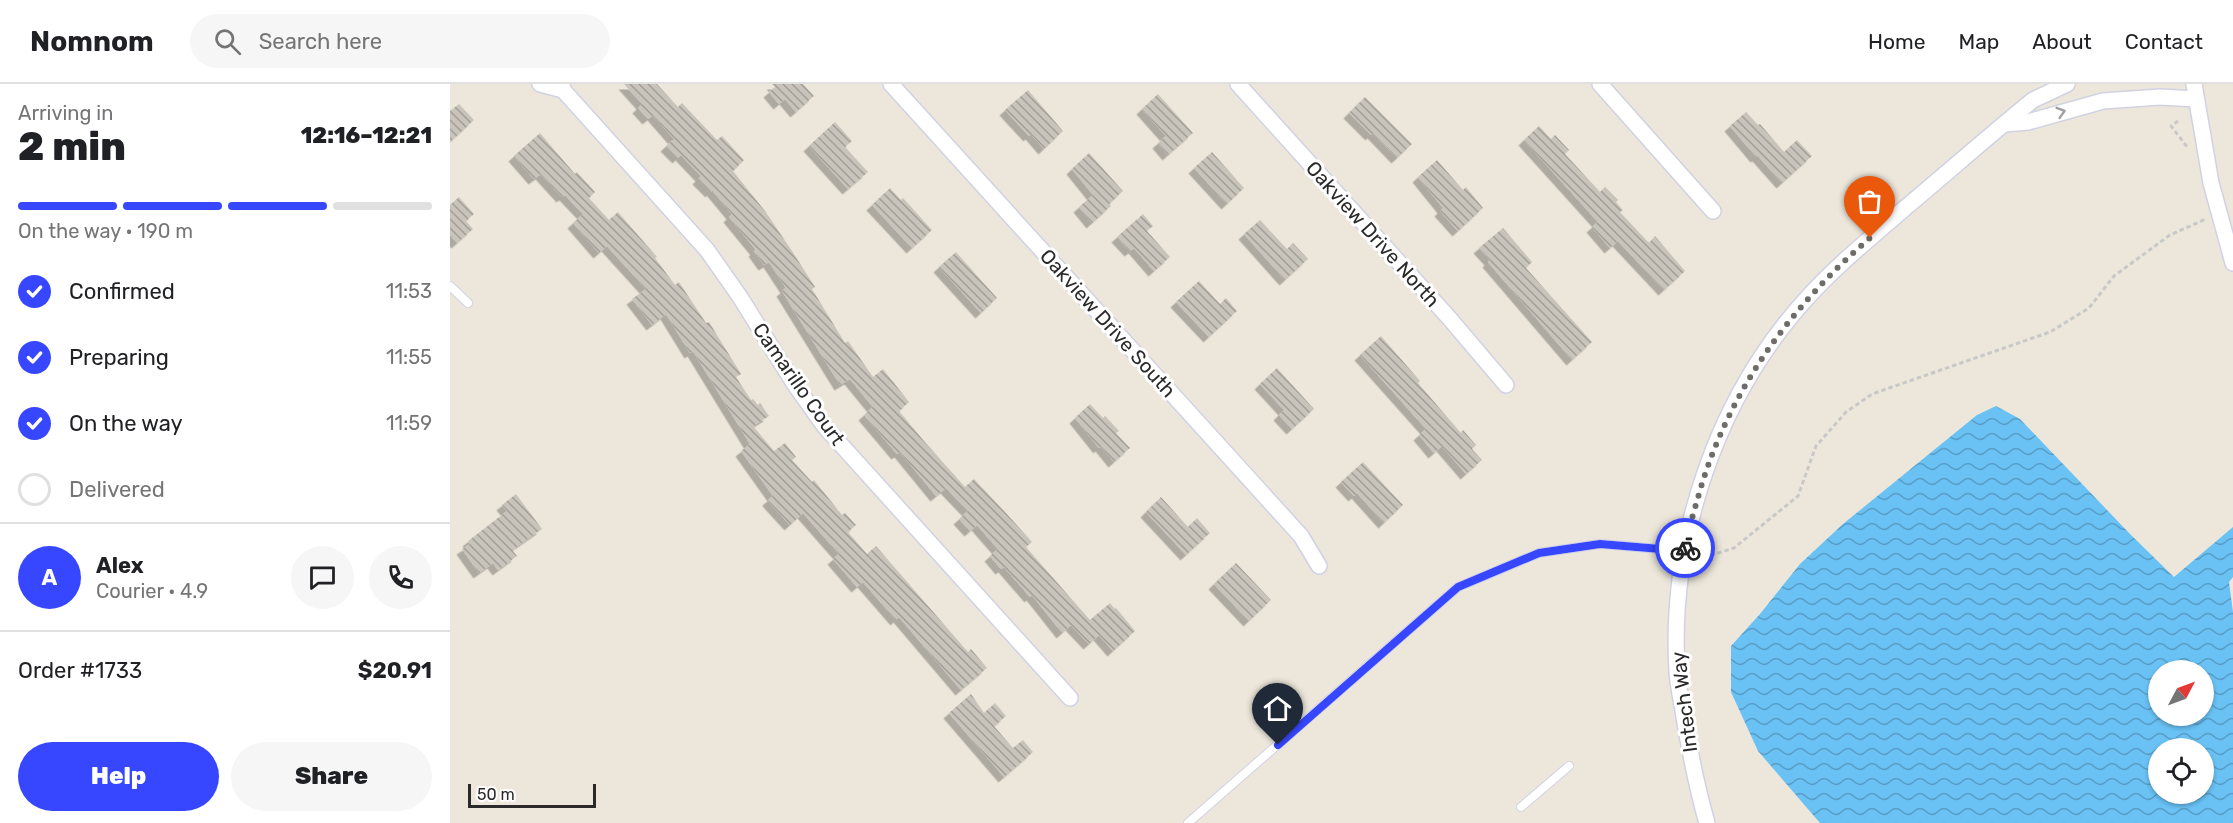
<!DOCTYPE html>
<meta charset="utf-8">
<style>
body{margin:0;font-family:Rubik,sans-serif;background:#f6f6f6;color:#202124;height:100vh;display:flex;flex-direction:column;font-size:22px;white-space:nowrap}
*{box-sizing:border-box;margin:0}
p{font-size:20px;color:#757577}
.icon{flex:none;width:33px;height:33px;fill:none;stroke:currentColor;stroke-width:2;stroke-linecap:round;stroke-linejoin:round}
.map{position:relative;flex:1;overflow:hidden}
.drawer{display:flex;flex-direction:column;background:#fff;width:450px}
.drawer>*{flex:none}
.needle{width:39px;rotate:49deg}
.controls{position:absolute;left:1698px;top:576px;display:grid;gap:12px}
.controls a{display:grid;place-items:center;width:66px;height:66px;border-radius:50%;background:#fff;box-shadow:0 2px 4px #0004;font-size:30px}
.scale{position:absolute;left:18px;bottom:15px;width:128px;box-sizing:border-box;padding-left:6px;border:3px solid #2a2a2a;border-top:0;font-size:16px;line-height:21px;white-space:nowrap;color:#2a2a2a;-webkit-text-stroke:4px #fff;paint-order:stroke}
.pin{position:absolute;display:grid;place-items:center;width:51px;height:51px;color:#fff;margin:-62px -26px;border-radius:50% 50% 50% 0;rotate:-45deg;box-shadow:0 0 6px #0007}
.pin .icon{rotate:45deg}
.courier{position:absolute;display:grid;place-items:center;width:60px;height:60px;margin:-30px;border:4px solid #3647ff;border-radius:50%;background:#fff;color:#222;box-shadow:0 2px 8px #0007}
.overview em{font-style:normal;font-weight:800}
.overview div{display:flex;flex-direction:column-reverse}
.overview{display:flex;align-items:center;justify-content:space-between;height:102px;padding:0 18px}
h1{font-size:39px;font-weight:800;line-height:45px}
.bar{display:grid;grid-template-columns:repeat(4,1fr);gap:9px 6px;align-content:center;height:72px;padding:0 18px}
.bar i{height:8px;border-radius:4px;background:#e0e0e0}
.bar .current{background:#3647ff}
.bar p{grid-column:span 4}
.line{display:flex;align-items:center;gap:15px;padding:0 18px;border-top:2px solid #e0e0e0}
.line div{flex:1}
.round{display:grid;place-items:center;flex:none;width:63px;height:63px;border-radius:32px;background:#f6f6f6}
ol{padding:0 18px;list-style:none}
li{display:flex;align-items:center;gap:18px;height:66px}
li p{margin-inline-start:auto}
li .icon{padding:6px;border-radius:50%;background:#3647ff;color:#fff;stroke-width:4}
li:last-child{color:#757577}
li i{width:33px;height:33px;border:3px solid #e0e0e0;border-radius:50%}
.button{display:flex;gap:12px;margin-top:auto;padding:12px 18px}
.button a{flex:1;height:69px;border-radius:36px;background:#3647ff;color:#fff;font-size:24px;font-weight:800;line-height:69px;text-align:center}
.button a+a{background:#f6f6f6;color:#202124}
header{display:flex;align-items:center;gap:36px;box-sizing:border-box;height:84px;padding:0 30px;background:#fff;border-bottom:2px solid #e0e0e0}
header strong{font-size:28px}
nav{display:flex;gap:33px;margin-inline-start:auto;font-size:21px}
.search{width:420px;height:54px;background:#f6f6f6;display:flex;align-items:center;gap:15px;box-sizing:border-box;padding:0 21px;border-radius:33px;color:#757577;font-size:22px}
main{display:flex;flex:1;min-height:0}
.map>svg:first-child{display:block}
.water{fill:url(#water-waves);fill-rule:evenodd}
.building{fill:url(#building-back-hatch);filter:url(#shadow)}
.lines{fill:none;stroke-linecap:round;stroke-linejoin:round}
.lane-casing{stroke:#d0d2e4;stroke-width:10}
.street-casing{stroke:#d0d2e4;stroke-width:18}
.path{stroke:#c8c8c8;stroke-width:3;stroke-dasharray:4.5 3;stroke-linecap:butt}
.lane{stroke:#fff;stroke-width:8}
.street{stroke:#fff;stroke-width:15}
.oneway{stroke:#9f9f9f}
.done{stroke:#6e6c68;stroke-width:6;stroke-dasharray:0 10.8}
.route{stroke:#3647ff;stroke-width:8}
.labels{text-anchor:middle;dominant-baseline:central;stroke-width:6;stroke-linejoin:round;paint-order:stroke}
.street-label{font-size:20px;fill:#2a2a2a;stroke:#fff}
</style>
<header>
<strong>Nomnom</strong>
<div class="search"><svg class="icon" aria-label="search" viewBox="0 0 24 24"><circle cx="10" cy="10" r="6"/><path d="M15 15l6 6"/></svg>Search here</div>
<nav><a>Home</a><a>Map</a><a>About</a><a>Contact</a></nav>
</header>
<main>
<section class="drawer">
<div class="overview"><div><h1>2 min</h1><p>Arriving in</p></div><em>12:16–12:21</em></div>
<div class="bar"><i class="current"></i><i class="current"></i><i class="current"></i><i></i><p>On the way · 190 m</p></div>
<ol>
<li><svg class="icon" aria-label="check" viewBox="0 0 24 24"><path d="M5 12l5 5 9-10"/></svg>Confirmed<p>11:53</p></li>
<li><svg class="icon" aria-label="check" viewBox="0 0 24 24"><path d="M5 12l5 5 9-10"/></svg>Preparing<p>11:55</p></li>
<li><svg class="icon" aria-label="check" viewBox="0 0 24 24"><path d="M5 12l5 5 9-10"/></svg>On the way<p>11:59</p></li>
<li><i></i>Delivered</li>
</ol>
<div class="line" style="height:108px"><b class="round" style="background:#3647ff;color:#fff">A</b><div><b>Alex</b><p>Courier · 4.9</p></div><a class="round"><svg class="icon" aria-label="chat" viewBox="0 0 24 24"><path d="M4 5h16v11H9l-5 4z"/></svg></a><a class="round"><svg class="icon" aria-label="phone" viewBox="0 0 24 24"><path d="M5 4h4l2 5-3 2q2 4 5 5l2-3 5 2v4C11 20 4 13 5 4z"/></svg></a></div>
<div class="line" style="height:78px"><div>Order #1733</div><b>$20.91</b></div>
<div class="button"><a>Help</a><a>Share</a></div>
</section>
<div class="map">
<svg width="1783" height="739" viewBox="0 0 1783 739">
<defs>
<pattern id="water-waves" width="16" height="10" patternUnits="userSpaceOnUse" patternTransform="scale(1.5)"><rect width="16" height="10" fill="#69c1f4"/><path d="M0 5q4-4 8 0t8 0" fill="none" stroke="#579dc6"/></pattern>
<pattern id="building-back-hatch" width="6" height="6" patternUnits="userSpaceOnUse" patternTransform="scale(1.5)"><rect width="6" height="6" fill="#c8c4bb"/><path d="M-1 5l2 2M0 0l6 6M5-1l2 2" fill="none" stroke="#a39f98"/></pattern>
<filter id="shadow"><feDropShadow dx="-5.5" dy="5.5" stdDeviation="0" flood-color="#0004"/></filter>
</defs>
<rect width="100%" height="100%" fill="#ede7db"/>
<!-- water -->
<path class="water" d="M1546,322L1570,335L1680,450L1724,493L1783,443V493L1779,498L1783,528V739H1370L1308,667L1281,608V562L1310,530L1350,480L1393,440L1527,331ZM1708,586H1754V632H1708ZM1708,664H1754V710H1708Z"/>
<!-- building -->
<g class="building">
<polygon points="174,0 207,0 228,23 232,19 267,56 272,52 294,76 283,87 315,127 342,167 365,203 362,205 395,259 398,257 423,293 433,285 459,318 449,327 474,357 515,403 524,395 556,429 582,458 576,463 640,536 660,519 665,525 666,524 685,547 663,567 649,551 639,560 621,541 612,549 582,511 580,513 554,483 551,485 540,472 548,465 527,441 520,447 509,435 518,427 496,404 486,412 450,368 447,370 414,331 423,323 400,295 390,301 332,207 336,204 319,178 314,181 304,167 306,166 279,133 282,130 262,106 261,108 248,95 251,92 231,71 228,74 216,62 224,55 203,31 198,35 188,24 192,20"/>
<polygon points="322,0 353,0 364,12 346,28 335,15 329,20 319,8 325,3"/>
<polygon points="578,6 613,47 594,65 581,50 579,52 555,26"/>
<polygon points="708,10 743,49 718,71 708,59 716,52 692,25"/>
<polygon points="915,13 962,60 947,74 923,49 921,51 899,29"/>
<polygon points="9,20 24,36 0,58 0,27"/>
<polygon points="1296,28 1308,41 1310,40 1334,68 1347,56 1362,72 1332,99 1308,72 1306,73 1280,42"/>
<polygon points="385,38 402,57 395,63 418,88 398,105 359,62"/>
<polygon points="1089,42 1101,55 1105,51 1119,66 1115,70 1150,108 1155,103 1168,116 1166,118 1173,126 1170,128 1199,159 1205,152 1235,187 1214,206 1168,157 1160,164 1142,143 1148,138 1074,56"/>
<polygon points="90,49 125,90 127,88 145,108 139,114 159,136 168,128 207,173 205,174 225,201 229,198 256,239 259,238 291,290 286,293 301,316 303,315 308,321 310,319 319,332 303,342 324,367 335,359 346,373 342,376 362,398 364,396 392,431 395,429 406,441 398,448 417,470 426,462 518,568 521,565 537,584 511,606 449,533 446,536 413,498 407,503 383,475 389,470 353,429 340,441 319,418 318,416 323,412 291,367 300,360 243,267 240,269 216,230 202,241 182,215 196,205 157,162 149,169 123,139 133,130 115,111 112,113 91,90 84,95 64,72"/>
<polygon points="762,68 794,104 777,120 744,84"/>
<polygon points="639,69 673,107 659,120 661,122 642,139 629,123 643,111 622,85"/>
<polygon points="987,76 1013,106 1016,103 1033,124 1008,147 990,127 993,124 968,93"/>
<polygon points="440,104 451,116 453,114 482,146 462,164 422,121"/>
<polygon points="9,113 24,130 16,137 23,145 7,159 0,151 0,121"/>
<polygon points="693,130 703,142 697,147 720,173 704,187 684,164 680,167 667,153"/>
<polygon points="810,136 837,165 843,159 858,175 835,196 794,150"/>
<polygon points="1053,144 1082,178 1076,184 1142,258 1122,276 1038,178 1040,176 1029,164"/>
<polygon points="506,168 547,214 531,229 489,183"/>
<polygon points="749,197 770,220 776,214 787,227 759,253 726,218"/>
<polygon points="931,252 970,297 968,299 1011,349 1013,346 1026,361 1022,365 1032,376 1016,390 992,362 984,369 969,351 976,345 910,271"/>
<polygon points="827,284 864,325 842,345 829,331 834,326 810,300"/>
<polygon points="640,320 653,334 655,332 669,347 666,349 680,364 664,378 651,362 649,364 625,334"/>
<polygon points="913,378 953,421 934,439 907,409 904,412 891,398"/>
<polygon points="66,410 92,445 69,461 63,467 67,472 48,486 43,479 29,489 12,465 20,460 18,457 57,427 52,421"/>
<polygon points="711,413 738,443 747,434 760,449 736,471 696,428"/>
<polygon points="786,479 821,516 799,537 764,500"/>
<polygon points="521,610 534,629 545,619 556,632 544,642 563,664 573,656 583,668 554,693 499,629"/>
</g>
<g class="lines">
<defs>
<g id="lane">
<polyline points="0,202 18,219"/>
<polyline points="1071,723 1119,682"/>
<polyline points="738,739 1008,503 1089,469 1150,460 1235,467"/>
</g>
<g id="street">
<polyline points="90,0 113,6"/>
<polyline points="112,0 113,6 257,166 290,213 345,301 375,343 620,614"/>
<polyline points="441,0 851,452 869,482"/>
<polyline points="788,0 1000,235 1056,301"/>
<polyline points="1150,0 1263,127"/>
<polyline points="1744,0 1761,99 1783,179"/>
<polyline points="1554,40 1578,38 1653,17 1710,13 1746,15"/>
<path d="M1257,739C1247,704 1240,669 1234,633C1232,618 1228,603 1227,588C1219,454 1267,312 1358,213C1388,180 1422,153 1455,124C1498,88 1540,51 1583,16L1617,0"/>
</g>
</defs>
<!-- lane casing -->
<use href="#lane" class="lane-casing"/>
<!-- street casing -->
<use href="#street" class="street-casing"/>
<!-- path -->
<g class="path">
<polyline points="1728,37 1721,42 1738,64"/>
<polyline points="1253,474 1284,464 1348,412 1366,362 1396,328 1422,310 1600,248 1639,224 1664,192 1720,151 1756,135"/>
</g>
<!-- lane -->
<use href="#lane" class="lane"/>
<!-- street -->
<use href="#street" class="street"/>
</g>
<!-- one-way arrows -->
<defs><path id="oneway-chevron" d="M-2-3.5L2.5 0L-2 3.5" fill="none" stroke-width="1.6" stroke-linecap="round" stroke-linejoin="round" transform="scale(1.5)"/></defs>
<use class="oneway" href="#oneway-chevron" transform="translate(1611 28) rotate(-17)"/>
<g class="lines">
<!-- done -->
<path class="done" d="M1235,464C1238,446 1244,428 1249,410C1278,308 1340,223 1420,154"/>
<!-- route -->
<polyline class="route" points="828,661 1008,503 1089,469 1150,460 1235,467 1235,464"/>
</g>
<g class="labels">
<!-- street labels -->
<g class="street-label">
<text transform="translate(923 150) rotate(48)">Oakview Drive North</text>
<text transform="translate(658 239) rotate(48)">Oakview Drive South</text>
<text transform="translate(349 300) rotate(55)">Camarillo Court</text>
<text transform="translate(1234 618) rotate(-97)">Intech Way</text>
</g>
</g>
</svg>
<div class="controls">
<a><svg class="needle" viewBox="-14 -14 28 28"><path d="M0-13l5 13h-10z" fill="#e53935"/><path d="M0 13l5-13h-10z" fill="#757577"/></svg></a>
<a><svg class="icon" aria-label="locate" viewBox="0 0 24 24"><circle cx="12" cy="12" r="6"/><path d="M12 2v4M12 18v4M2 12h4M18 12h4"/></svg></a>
</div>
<div class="scale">50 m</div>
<div class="pin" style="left:1420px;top:154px;background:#ea580c"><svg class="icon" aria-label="bag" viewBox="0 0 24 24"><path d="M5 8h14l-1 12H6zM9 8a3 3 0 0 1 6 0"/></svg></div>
<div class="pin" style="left:828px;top:661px;background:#1f2937"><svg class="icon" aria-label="home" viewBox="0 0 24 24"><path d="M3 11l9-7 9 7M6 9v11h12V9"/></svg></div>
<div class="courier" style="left:1235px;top:464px"><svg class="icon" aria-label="bike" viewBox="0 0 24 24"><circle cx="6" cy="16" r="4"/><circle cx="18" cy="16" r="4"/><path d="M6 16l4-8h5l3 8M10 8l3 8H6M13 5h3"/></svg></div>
</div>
</main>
